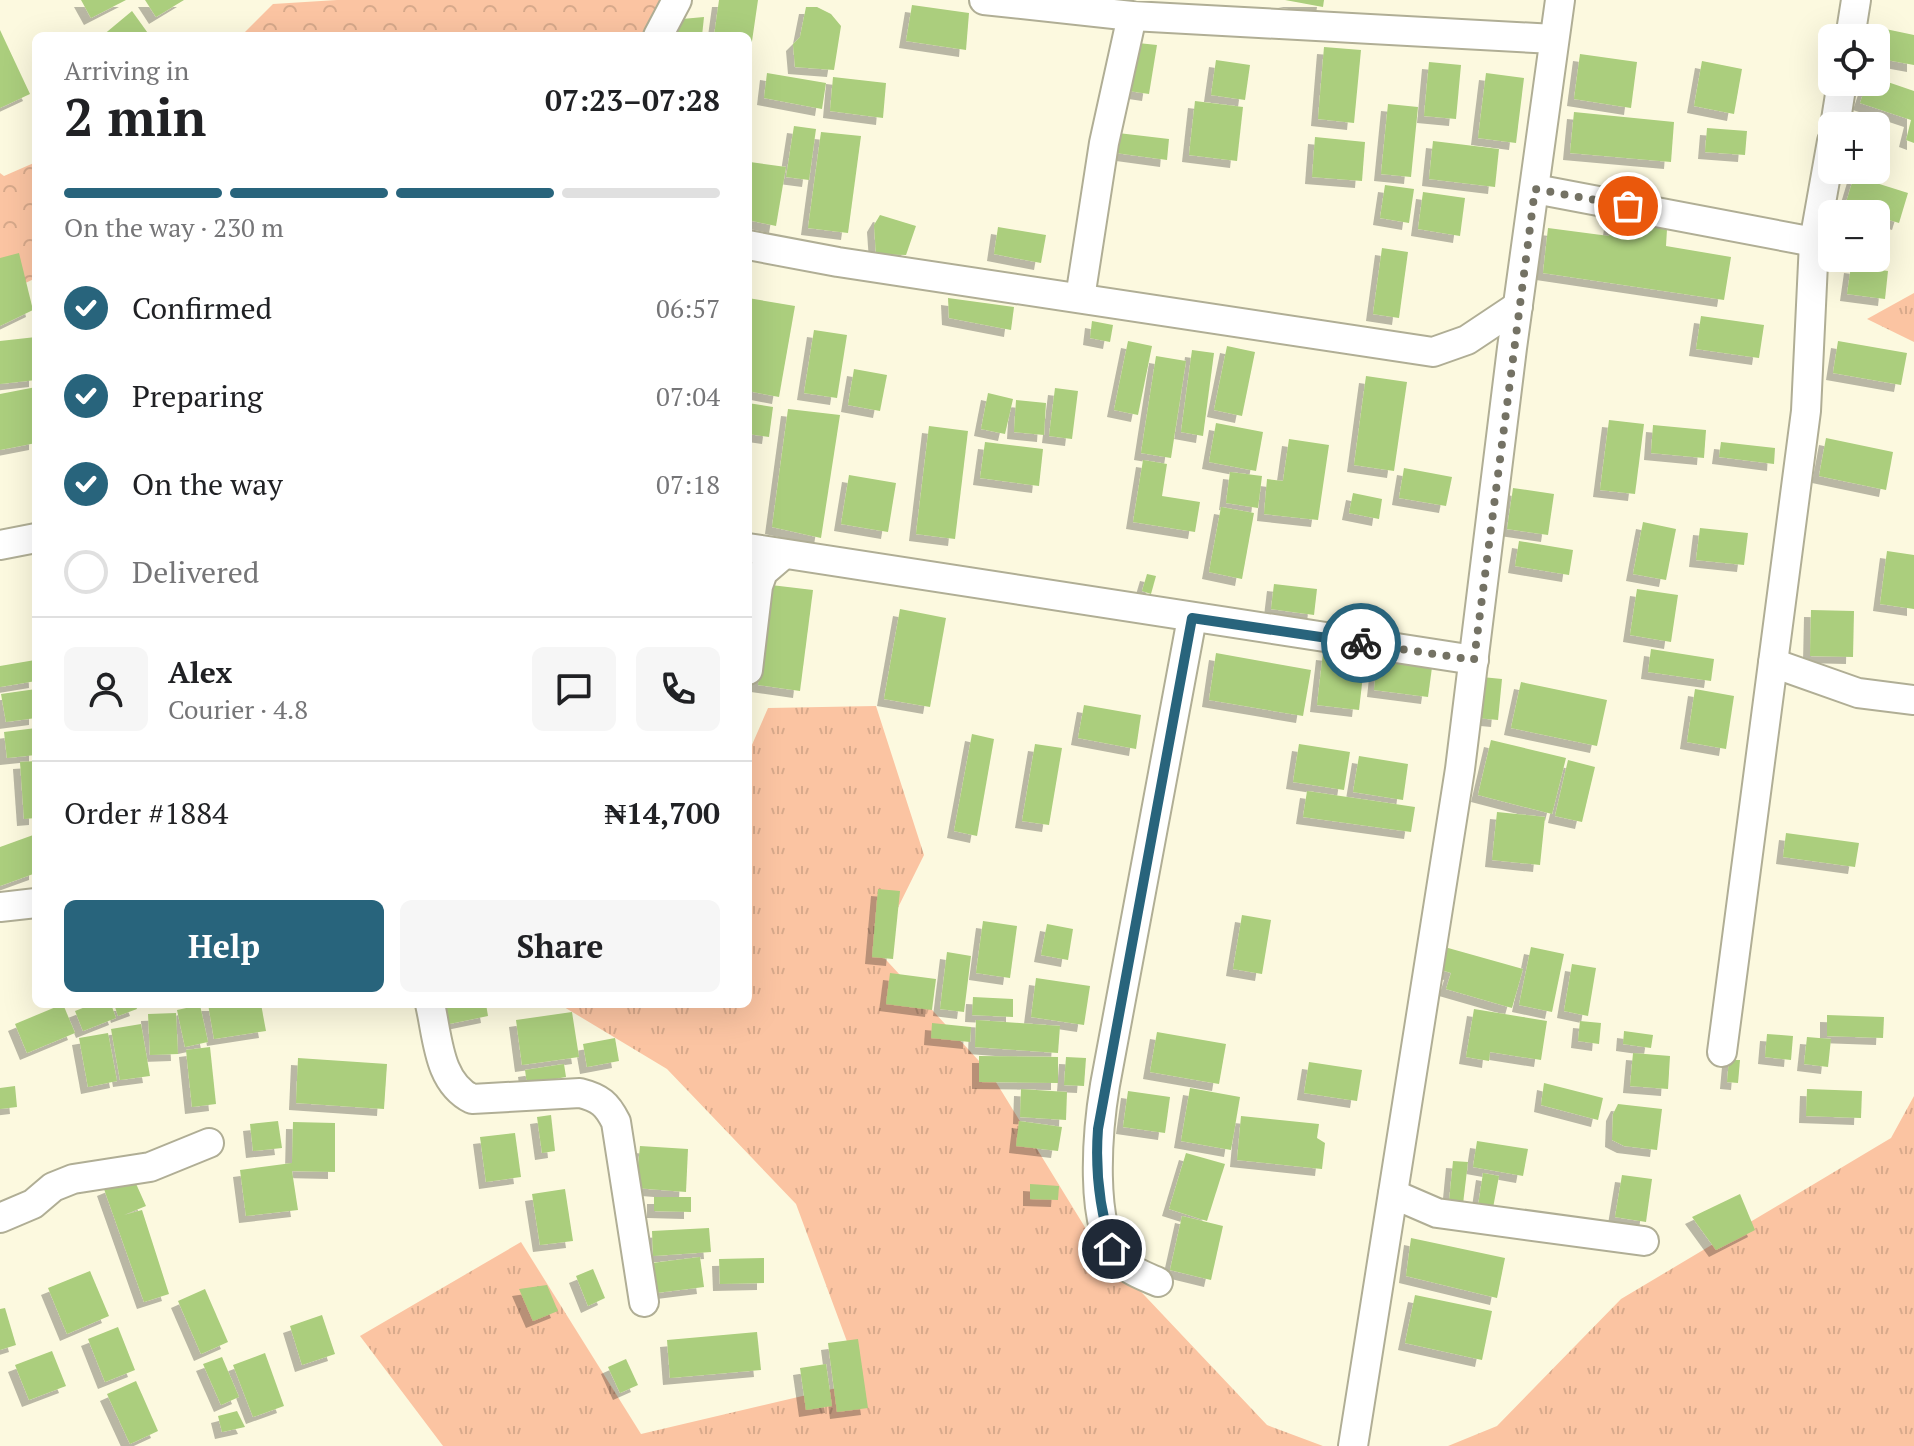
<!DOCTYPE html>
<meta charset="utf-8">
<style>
body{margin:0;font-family:"PT Serif",serif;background:#f6f6f6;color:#202124;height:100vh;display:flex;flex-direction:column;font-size:30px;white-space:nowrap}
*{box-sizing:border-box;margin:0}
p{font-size:26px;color:#757577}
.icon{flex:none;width:44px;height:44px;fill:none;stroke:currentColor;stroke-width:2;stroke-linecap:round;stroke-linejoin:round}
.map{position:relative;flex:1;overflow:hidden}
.side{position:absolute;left:32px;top:32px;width:720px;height:976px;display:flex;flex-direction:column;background:#fff;border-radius:12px;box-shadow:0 8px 32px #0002}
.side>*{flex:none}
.tools{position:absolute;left:1818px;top:24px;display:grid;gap:16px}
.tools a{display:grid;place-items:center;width:72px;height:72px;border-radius:12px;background:#fff;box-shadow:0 8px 32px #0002;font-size:40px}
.pin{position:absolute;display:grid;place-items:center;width:68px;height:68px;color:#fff;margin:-34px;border:4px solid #fff;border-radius:50%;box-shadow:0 2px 8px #0007}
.courier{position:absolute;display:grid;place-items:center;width:80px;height:80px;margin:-40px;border:6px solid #28647c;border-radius:50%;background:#fff;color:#222;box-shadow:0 2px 10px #0007}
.summary em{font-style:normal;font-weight:700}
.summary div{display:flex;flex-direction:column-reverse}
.summary{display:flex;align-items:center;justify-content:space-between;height:136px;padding:0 32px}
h1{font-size:52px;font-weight:700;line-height:60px}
.bar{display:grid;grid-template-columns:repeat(4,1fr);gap:12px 8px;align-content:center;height:96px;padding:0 32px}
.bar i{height:10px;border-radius:6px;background:#e0e0e0}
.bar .active{background:#28647c}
.bar p{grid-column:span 4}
.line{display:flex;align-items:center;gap:20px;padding:0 32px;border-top:2px solid #e0e0e0}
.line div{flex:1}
.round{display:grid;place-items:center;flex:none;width:84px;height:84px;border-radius:12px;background:#f6f6f6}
ol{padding:0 32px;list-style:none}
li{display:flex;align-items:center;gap:24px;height:88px}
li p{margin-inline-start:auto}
li .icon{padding:8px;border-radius:50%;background:#28647c;color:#fff;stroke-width:4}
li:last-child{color:#757577}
li i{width:44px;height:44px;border:4px solid #e0e0e0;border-radius:50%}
.cta{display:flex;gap:16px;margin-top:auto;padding:16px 32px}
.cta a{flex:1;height:92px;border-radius:12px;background:#28647c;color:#fff;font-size:32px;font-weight:700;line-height:92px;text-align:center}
.cta a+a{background:#f6f6f6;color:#202124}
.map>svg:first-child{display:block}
.grass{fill:url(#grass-tufts)}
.forest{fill:url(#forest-crowns)}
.building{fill:#abce7d;filter:url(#shadow)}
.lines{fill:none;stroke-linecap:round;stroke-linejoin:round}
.minor-casing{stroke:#b0ae95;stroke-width:32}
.minor{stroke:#fff;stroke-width:28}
.done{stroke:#747264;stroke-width:8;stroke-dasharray:0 14.4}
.route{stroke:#28647c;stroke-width:10}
</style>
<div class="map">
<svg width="1914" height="1446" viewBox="0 0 1914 1446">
<defs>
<pattern id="grass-tufts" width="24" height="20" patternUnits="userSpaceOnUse" patternTransform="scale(2)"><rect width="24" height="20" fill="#fbc4a2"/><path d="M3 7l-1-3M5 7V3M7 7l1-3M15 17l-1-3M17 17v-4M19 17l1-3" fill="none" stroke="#d7a98b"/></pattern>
<pattern id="forest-crowns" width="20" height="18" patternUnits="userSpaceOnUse" patternTransform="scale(2)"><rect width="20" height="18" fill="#fbc4a2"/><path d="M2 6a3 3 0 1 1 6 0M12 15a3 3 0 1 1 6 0" fill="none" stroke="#d7a98b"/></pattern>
<filter id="shadow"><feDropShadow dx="-7" dy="7" stdDeviation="0" flood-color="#0004"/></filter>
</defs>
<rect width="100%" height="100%" fill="#fcf9df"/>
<!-- grass -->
<g class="grass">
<polygon points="1914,293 1914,342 1867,319"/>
<polygon points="876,706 924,855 877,950 991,1074 1094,1242 1267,1425 1323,1446 443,1446 360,1336 521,1242 641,1434 862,1382 796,1204 667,1069 559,1004 748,1004 748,754 768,708"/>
<polygon points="1914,1096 1914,1446 1448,1446 1497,1426 1621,1299 1891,1138"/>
</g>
<!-- forest -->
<g class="forest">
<polygon points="337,0 689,0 648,36 241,36 273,4"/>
<polygon points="36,162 36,278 0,295 0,173 4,176"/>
</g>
<!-- building -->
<g class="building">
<polygon points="81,0 126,0 91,18"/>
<polygon points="145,0 184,0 156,17"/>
<polygon points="719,0 758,0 750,55 748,36 714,36"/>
<polygon points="1285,0 1324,0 1323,7"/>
<polygon points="912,5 969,13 966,50 906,41"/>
<polygon points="806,7 817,7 831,14 841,26 834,70 795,67 793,44 800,37"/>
<polygon points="132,11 150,36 102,36"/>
<polygon points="704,17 702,36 668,36 671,20"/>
<polygon points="1876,27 1914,35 1914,65 1876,58"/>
<polygon points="0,30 30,94 0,108"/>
<polygon points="1138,43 1157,45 1149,94 1129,91"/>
<polygon points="1324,47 1361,50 1354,123 1318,119"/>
<polygon points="1580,54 1637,62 1631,108 1574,99"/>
<polygon points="1216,60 1250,65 1245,100 1211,95"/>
<polygon points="1702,61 1742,69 1734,114 1694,106"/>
<polygon points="1429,62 1461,65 1456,119 1424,116"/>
<polygon points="767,73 826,83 822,109 764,98"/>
<polygon points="1486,73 1524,78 1516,143 1478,138"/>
<polygon points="833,77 886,83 883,118 830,111"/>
<polygon points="1876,78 1914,91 1914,143 1906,140 1911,120 1860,103 1867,82 1876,82"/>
<polygon points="1195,101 1243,107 1237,161 1189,155"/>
<polygon points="1388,104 1418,107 1411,177 1381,174"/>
<polygon points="1574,112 1674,122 1671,162 1570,153"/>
<polygon points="794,126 816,129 809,180 786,177"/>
<polygon points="1707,128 1747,131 1745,155 1705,152"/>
<polygon points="821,132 861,136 848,233 808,228"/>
<polygon points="1118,133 1169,139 1167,160 1116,153"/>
<polygon points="1315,137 1365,142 1362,181 1312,177"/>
<polygon points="1433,141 1499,149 1495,187 1429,179"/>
<polygon points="750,162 786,167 776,226 748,220"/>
<polygon points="1854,176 1908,193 1899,223 1845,206"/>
<polygon points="1385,185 1414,189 1409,223 1380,218"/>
<polygon points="1423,192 1465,198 1460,236 1418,229"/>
<polygon points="880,215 916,226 906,255 876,254 874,225"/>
<polygon points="1611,222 1667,229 1666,246 1731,257 1724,300 1543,273 1548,228 1609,236"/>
<polygon points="998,227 1046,235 1041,263 994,254"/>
<polygon points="1382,248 1408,252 1399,318 1373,314"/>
<polygon points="19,253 33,310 0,326 0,258"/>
<polygon points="1851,266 1888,271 1885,299 1847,294"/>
<polygon points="748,298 795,306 779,397 748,391"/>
<polygon points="948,298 1014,307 1011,330 949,318"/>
<polygon points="1701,316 1764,325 1759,358 1696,349"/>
<polygon points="1092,321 1113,325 1110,342 1090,338"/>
<polygon points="814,330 847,335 837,398 804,393"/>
<polygon points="36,337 36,380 0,384 0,341"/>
<polygon points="1128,341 1152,346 1138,415 1114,410"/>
<polygon points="1838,341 1907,353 1901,385 1833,373"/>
<polygon points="1227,346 1255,352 1242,416 1214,410"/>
<polygon points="1192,350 1214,353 1203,436 1181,432"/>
<polygon points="1156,356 1186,361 1171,458 1141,453"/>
<polygon points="854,369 887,375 880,411 848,405"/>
<polygon points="1366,376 1407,382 1394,471 1354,465"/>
<polygon points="36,387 36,443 0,450 0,394"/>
<polygon points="1055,388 1078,391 1072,439 1049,436"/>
<polygon points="988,393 1013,399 1005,434 981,429"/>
<polygon points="1016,400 1046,403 1044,435 1014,432"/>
<polygon points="748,403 773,407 769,437 748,434"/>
<polygon points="788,409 840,415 821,538 772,527"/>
<polygon points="1609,420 1644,424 1635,494 1600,490"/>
<polygon points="1216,423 1263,432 1256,471 1209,462"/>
<polygon points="1653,425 1706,430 1704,458 1651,453"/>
<polygon points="929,426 968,431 955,539 916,534"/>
<polygon points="1826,438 1893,452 1886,490 1819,476"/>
<polygon points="1289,439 1329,445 1318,520 1264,514 1267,479 1283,481"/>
<polygon points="985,442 1043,449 1039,486 980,478"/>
<polygon points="1721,442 1775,448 1774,464 1719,457"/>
<polygon points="1143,460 1167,464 1162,496 1200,502 1195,532 1133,522"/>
<polygon points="1404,468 1452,477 1446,506 1399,498"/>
<polygon points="1230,472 1262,476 1258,508 1226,503"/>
<polygon points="849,475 896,483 888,532 841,524"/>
<polygon points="1513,488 1554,494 1548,535 1507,529"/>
<polygon points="1353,493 1382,499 1379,519 1349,513"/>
<polygon points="1221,507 1254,513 1242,579 1209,572"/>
<polygon points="1643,522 1676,529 1666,580 1633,574"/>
<polygon points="1700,528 1748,533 1744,565 1696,560"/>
<polygon points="1519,541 1573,550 1569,575 1515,566"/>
<polygon points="1887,551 1914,555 1914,609 1880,604"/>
<polygon points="1147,574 1156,576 1151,594 1142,591"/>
<polygon points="1274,584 1317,589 1314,615 1271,609"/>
<polygon points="771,585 813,590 800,691 758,685"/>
<polygon points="1637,589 1678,595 1671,642 1630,635"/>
<polygon points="900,609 946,618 930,707 884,699"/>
<polygon points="1811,610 1854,611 1853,657 1810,656"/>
<polygon points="1651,649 1714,659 1711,681 1648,672"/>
<polygon points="1216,653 1311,670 1303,716 1209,700"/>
<polygon points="1323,653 1365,658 1359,710 1317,705"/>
<polygon points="1378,653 1433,660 1428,697 1374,690"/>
<polygon points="35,660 36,681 0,687 0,666"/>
<polygon points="1482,677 1502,679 1498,720 1477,718"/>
<polygon points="1521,682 1607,700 1597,746 1511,728"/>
<polygon points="36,689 36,718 6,722 1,694"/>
<polygon points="1695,689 1734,696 1726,749 1687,742"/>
<polygon points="1084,705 1141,715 1136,749 1078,738"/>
<polygon points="36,728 36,755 7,758 4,732"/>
<polygon points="972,734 994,739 977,836 954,831"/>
<polygon points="1491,740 1566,758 1552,814 1478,795"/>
<polygon points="1035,744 1062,748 1049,825 1022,821"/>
<polygon points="1299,744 1350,752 1344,790 1293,782"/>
<polygon points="1359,756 1408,764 1403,800 1353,792"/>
<polygon points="1568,760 1595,767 1582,822 1555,816"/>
<polygon points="36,761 36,818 24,819 20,762"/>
<polygon points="1307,791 1415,807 1411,832 1303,817"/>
<polygon points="1497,812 1545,817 1540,865 1492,860"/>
<polygon points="1786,833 1859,843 1855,867 1783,857"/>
<polygon points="36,834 36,873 0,886 0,847"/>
<polygon points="878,889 900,891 893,959 872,957"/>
<polygon points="1242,915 1271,920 1262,974 1233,969"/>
<polygon points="983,921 1017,926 1010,978 976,973"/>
<polygon points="1047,924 1073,929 1068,960 1041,955"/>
<polygon points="1441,946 1523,969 1512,1008 1446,989 1451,973 1435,968"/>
<polygon points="1531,947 1564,954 1552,1012 1519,1005"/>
<polygon points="947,952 971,956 964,1012 940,1009"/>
<polygon points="1572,964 1596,968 1588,1016 1564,1011"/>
<polygon points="890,973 936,979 932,1010 886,1004"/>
<polygon points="1036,978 1090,986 1084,1025 1031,1017"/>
<polygon points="973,997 1013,999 1013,1017 972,1015"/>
<polygon points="63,1004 75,1033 27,1053 15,1024"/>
<polygon points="93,1004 111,1004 116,1018 83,1031 75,1011"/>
<polygon points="114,1004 135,1004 137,1009 118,1016"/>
<polygon points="208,1004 261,1004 266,1031 214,1039"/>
<polygon points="444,1004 486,1004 488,1016 449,1024"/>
<polygon points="200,1005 208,1042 185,1047 177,1010"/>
<polygon points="1474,1009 1547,1021 1541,1060 1490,1052 1489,1061 1466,1057"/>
<polygon points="572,1012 579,1057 522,1065 516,1020"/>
<polygon points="176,1013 178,1054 150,1055 148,1014"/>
<polygon points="1827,1015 1884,1017 1883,1038 1827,1036"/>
<polygon points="976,1020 1060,1026 1058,1053 975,1047"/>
<polygon points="1580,1021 1601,1023 1599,1044 1578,1041"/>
<polygon points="932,1023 971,1027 970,1042 931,1038"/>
<polygon points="141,1024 150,1076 120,1080 111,1029"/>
<polygon points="1624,1031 1653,1035 1651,1048 1623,1044"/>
<polygon points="1157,1032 1226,1044 1219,1084 1150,1072"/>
<polygon points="108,1033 117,1081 88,1087 79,1038"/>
<polygon points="1767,1034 1793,1036 1791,1060 1765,1057"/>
<polygon points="1807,1037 1831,1039 1828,1067 1804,1064"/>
<polygon points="615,1038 619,1061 587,1067 583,1044"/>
<polygon points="210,1047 216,1104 192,1107 186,1050"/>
<polygon points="1633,1053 1670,1056 1668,1089 1630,1086"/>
<polygon points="979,1056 1058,1057 1058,1083 979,1082"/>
<polygon points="1066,1057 1086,1058 1084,1086 1064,1085"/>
<polygon points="298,1058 387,1064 384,1109 296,1103"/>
<polygon points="1729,1060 1740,1060 1738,1083 1727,1082"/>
<polygon points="1309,1062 1362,1070 1357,1101 1304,1093"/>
<polygon points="564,1064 566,1077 527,1084 525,1070"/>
<polygon points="1544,1083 1603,1098 1598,1120 1541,1105"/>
<polygon points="15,1086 17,1107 0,1109 0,1088"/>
<polygon points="1190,1088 1240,1097 1231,1150 1181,1141"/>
<polygon points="1021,1089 1067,1092 1066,1120 1020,1117"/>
<polygon points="1807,1089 1862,1091 1861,1118 1806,1116"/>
<polygon points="1128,1091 1170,1097 1165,1133 1123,1127"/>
<polygon points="1618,1104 1662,1109 1657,1150 1624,1146 1612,1140 1613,1114"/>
<polygon points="551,1115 555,1151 542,1153 537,1117"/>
<polygon points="1241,1116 1319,1124 1317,1138 1325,1143 1322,1169 1237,1160"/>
<polygon points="278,1121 282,1148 253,1151 250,1124"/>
<polygon points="1019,1121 1062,1127 1058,1151 1016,1146"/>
<polygon points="293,1122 335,1123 335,1172 292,1171 298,1210 246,1216 240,1170 292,1163"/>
<polygon points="515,1133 521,1177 486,1182 480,1137"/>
<polygon points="1477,1141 1528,1149 1523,1176 1473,1167"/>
<polygon points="640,1146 688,1149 686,1192 636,1188"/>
<polygon points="1186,1153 1225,1164 1207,1221 1169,1209"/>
<polygon points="1453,1161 1468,1162 1463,1204 1449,1202"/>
<polygon points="1483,1173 1499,1176 1493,1208 1478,1206"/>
<polygon points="1622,1175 1652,1179 1646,1222 1615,1217"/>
<polygon points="133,1177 146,1206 124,1215 142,1210 169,1294 144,1302 104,1189"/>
<polygon points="1030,1184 1059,1186 1058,1200 1030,1199"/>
<polygon points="565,1189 573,1241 540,1245 532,1194"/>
<polygon points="1740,1194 1755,1230 1716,1250 1692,1217"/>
<polygon points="654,1197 691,1197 691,1212 654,1211"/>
<polygon points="1182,1216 1223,1226 1211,1280 1170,1270"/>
<polygon points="709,1228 711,1252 653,1256 652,1231"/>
<polygon points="1411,1238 1505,1258 1497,1298 1406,1276"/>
<polygon points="700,1257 704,1287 656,1293 652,1263"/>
<polygon points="764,1258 764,1283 720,1284 719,1259"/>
<polygon points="593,1269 605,1298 588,1306 576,1276"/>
<polygon points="90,1271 109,1316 67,1334 48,1288"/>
<polygon points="547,1285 558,1311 533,1321 519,1289"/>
<polygon points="205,1289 228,1342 201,1354 178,1301"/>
<polygon points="1415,1295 1492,1311 1482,1360 1405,1343"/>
<polygon points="5,1308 16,1345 0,1350 0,1309"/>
<polygon points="322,1315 335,1354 302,1365 290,1326"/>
<polygon points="118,1327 135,1370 105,1382 88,1339"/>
<polygon points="757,1332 761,1370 670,1378 667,1340"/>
<polygon points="858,1339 868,1408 837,1412 828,1343"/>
<polygon points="52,1351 66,1386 29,1400 15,1365"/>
<polygon points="265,1353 284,1406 253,1417 233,1365"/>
<polygon points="222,1357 239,1397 221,1405 203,1364"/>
<polygon points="626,1359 638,1385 620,1393 608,1367"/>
<polygon points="826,1364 832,1406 806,1410 800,1368"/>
<polygon points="136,1381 158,1431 130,1444 107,1394"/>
<polygon points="237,1411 245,1427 222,1432 218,1416"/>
</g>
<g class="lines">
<defs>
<g id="minor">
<polyline points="984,0 1132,16 1554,39"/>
<polyline points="658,36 677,0"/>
<polyline points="1850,38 1856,0"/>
<polyline points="1835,126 1842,82"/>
<polyline points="1535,189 1814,242"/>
<polyline points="748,245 838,262 1433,352 1467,340 1518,306"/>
<polyline points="1080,298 1104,143 1132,16"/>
<polyline points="0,545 36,538"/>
<polyline points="748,548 1474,660"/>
<polyline points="1773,663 1858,693 1914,700"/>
<polyline points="748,670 758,586 763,572 784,554"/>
<polyline points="0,907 36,903"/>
<path d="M430,1004C438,1038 438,1082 472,1099L580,1093C600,1098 607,1104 616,1122L644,1302"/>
<polyline points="1722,1052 1806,411 1814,242 1832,141"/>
<polyline points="1393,1194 1437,1213 1644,1241"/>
<polyline points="0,1218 33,1204 53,1187 73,1179 150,1167 209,1143"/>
<path d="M1158,1282C1144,1276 1130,1271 1120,1261C1088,1227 1098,1127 1105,1085L1192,618"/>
<polyline points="1353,1446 1460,769 1512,348 1560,0"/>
</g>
</defs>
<!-- minor casing -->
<use href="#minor" class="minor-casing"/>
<!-- minor -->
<use href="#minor" class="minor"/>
</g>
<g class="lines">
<!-- done -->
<polyline class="done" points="1361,643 1474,660 1535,189 1628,206"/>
<!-- route -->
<path class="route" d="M1112,1249C1100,1211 1095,1169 1098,1129L1192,618L1361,643"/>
</g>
</svg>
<div class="tools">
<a><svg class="icon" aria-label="locate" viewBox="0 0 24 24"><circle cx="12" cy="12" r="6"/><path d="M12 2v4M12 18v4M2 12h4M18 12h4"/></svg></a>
<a>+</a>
<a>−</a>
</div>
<div class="pin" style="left:1628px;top:206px;background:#ea580c"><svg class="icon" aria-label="bag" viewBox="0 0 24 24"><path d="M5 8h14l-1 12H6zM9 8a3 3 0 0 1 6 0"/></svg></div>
<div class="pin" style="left:1112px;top:1249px;background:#1f2937"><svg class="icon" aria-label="home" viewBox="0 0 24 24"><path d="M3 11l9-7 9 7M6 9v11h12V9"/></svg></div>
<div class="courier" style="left:1361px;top:643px"><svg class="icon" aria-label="bike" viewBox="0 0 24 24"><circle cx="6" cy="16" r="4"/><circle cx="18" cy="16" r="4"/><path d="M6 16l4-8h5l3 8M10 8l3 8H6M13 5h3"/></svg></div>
<section class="side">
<div class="summary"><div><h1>2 min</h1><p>Arriving in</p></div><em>07:23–07:28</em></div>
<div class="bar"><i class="active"></i><i class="active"></i><i class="active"></i><i></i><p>On the way · 230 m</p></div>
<ol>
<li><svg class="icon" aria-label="check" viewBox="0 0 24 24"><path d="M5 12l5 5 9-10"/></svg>Confirmed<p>06:57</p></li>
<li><svg class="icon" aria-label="check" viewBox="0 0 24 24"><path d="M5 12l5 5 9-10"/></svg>Preparing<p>07:04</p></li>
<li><svg class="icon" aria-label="check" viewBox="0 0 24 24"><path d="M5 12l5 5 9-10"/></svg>On the way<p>07:18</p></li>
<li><i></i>Delivered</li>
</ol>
<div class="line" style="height:144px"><a class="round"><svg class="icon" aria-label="person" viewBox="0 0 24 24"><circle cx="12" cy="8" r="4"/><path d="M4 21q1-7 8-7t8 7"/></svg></a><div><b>Alex</b><p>Courier · 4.8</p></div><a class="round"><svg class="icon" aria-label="chat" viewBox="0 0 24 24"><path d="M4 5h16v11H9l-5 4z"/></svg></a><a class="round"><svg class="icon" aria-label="phone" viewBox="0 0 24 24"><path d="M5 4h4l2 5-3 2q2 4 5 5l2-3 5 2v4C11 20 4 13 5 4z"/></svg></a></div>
<div class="line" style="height:104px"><div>Order #1884</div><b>₦14,700</b></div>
<div class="cta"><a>Help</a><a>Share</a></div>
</section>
</div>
